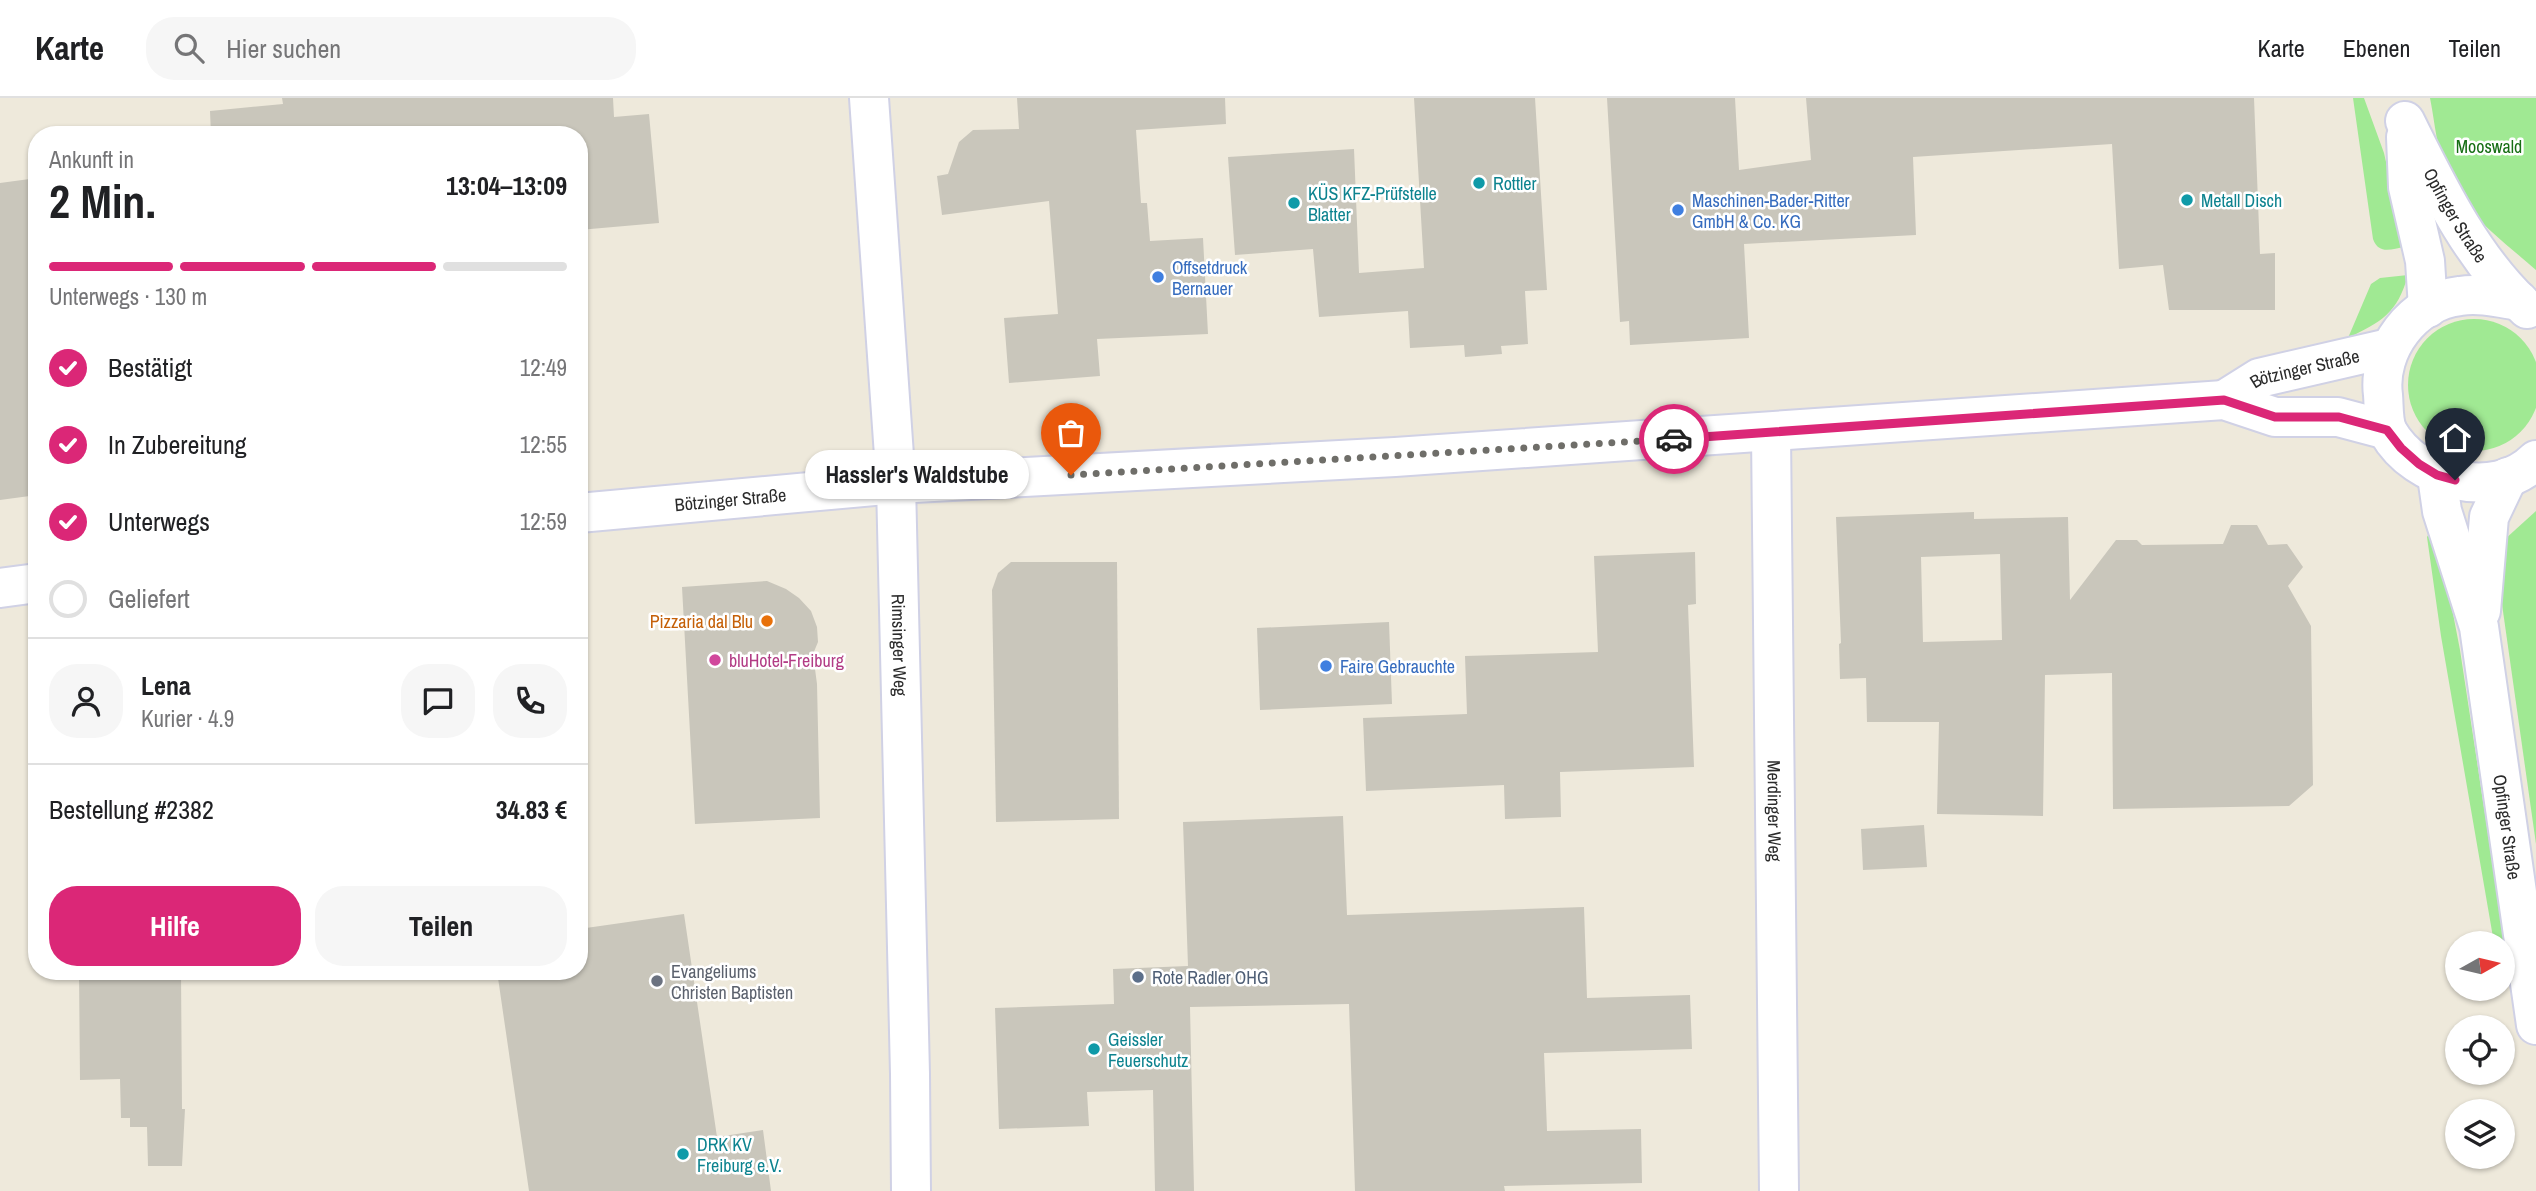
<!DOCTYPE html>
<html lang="de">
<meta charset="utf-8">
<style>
body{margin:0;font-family:"Archivo Narrow",sans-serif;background:#f6f6f6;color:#202124;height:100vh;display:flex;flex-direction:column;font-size:26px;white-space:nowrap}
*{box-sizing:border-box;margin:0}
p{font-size:23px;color:#757577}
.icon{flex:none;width:38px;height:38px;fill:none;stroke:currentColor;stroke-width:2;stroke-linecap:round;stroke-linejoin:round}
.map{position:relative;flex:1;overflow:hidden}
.drawer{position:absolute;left:28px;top:28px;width:560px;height:854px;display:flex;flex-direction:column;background:#fff;border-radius:28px;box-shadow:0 2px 5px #0004}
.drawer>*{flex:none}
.needle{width:46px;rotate:82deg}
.buttons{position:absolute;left:2445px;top:833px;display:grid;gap:14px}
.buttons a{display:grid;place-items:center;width:70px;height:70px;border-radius:50%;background:#fff;box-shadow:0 2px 5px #0004;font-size:35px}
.pin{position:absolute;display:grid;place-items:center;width:60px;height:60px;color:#fff;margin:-72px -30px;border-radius:50% 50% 50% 0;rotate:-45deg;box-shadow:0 0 7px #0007}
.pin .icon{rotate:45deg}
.courier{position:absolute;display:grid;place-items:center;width:70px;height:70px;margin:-35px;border:5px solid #db2777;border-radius:50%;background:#fff;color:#222;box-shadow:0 2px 9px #0007}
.bubble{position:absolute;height:49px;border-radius:24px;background:#fff;box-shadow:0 2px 5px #0004;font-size:23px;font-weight:800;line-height:49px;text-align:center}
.overview em{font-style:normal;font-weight:800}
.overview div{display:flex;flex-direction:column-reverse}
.overview{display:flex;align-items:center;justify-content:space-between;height:119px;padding:0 21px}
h1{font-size:46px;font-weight:800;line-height:52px}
.bar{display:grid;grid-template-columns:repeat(4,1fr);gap:10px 7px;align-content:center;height:84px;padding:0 21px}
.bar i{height:9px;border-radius:5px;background:#e0e0e0}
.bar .active{background:#db2777}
.bar p{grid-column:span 4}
.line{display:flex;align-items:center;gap:18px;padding:0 21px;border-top:2px solid #e0e0e0}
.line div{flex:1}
.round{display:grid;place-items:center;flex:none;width:74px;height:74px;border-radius:28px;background:#f6f6f6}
ol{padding:0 21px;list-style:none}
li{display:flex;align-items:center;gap:21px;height:77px}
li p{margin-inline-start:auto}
li .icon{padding:7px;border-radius:50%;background:#db2777;color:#fff;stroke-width:4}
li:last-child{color:#757577}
li i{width:38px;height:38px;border:4px solid #e0e0e0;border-radius:50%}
.action{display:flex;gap:14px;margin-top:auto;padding:14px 21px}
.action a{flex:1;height:80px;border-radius:28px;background:#db2777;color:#fff;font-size:28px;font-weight:800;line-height:80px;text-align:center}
.action a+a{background:#f6f6f6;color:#202124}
header{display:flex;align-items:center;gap:42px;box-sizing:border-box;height:98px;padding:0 35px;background:#fff;border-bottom:2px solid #e0e0e0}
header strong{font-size:33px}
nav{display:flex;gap:38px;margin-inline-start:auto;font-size:24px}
.search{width:490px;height:63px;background:#f6f6f6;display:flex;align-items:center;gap:18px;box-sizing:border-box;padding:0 24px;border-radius:28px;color:#757577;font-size:26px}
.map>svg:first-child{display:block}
.green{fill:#a0e993}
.building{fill:#c9c6bb;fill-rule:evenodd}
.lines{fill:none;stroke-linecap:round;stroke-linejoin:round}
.minor-casing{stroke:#d0d1e5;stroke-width:42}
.secondary-casing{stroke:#d0d1e5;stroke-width:42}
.minor{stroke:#fff;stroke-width:38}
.secondary{stroke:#fff;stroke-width:38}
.done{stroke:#6f6e69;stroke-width:7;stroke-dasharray:0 12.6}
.route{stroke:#db2777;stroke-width:9}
.culture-dot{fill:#0f9aa8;stroke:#fff;stroke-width:2.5}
.shop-dot{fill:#3f7fe0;stroke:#fff;stroke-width:2.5}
.food-dot{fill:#e8710a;stroke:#fff;stroke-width:2.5}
.hotel-dot{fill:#d1479c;stroke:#fff;stroke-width:2.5}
.service-dot{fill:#5c6f8a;stroke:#fff;stroke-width:2.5}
.worship-dot{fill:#6b7280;stroke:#fff;stroke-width:2.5}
.labels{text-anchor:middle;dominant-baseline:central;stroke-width:5;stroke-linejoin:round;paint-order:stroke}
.park-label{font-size:18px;fill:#166e14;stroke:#fff}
.culture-label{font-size:18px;fill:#0d838f;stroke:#fff;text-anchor:start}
.shop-label{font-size:18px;fill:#366cbe;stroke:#fff;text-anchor:start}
.street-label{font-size:18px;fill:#2b2b2b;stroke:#fff}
.food-label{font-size:18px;fill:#c56008;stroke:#fff;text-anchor:end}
.hotel-label{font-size:18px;fill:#b23c85;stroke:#fff;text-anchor:start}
.worship-label{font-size:18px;fill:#5b616d;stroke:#fff;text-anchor:start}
.service-label{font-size:18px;fill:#4e5e75;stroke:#fff;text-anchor:start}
</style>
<header>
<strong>Karte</strong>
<div class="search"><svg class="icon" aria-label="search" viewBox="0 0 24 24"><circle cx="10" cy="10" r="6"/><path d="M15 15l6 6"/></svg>Hier suchen</div>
<nav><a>Karte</a><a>Ebenen</a><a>Teilen</a></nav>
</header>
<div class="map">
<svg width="2536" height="1093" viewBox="0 0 2536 1093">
<rect width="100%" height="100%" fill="#eee9db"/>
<!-- green -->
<g class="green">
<path d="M2353,0H2364L2384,55L2405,149C2391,151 2379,157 2373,141Z"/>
<path d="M2430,0H2536V172C2511,150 2473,121 2455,93C2438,67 2436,30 2430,0Z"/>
<path d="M2408,177C2397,216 2382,223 2348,240L2371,186L2380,180Z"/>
<circle cx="2474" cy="287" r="66"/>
<polygon points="2536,413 2536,746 2498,478 2504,442"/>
<polygon points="2431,432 2449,495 2460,552 2511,887 2503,888 2502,845 2494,845 2441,538 2427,439"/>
</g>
<!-- building -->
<g class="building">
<polygon points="282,0 613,0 614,19 649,16 659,125 579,132 579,37 211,37 210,13 283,6"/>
<polygon points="1017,0 1225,0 1226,26 1136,32 1141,105 1147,105 1150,143 1203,140 1208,236 1097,241 1100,278 1009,285 1004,220 1058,216 1049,103 942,117 937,78 948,76 959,44 973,32 1019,31"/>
<polygon points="1414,0 1535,0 1547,192 1525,193 1528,246 1501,248 1502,256 1465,259 1464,247 1410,250 1408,213 1319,219 1313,151 1235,157 1228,59 1354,51 1359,175 1424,170"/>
<polygon points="1607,0 1735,0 1739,72 1811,62 1806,0 2254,0 2260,156 2275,155 2275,212 2169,212 2163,167 2119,171 2112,46 1913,59 1916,137 1744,146 1749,240 1630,247 1629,223 1620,224"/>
<polygon points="37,80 37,397 0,402 0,85"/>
<path d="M1974,414V421L2068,419L2070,502L2116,442H2137L2142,447L2223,446L2231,427H2257L2268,447L2287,446L2303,469L2288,488L2311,528L2313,687L2289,708L2113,711L2112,575L2045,577L2043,718L1937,716L1939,624H1867L1866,580L1840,581L1839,546L1841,545L1836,419ZM2000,456L2002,542L1923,544L1921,459Z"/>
<polygon points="1695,454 1696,506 1688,507 1694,669 1560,674 1561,719 1505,721 1504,687 1366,693 1363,620 1467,616 1465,558 1598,554 1594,458"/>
<polygon points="1011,464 1117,464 1119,721 996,724 992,492 998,475"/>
<polygon points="767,483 786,491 799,500 811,513 817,529 818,544 813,556 817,586 820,720 695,726 682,489"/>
<polygon points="1389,524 1392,606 1260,612 1257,530"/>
<polygon points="1343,718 1347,817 1584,809 1587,900 1690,897 1692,951 1544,955 1547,1033 1641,1031 1642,1085 1504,1088 1505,1093 1355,1093 1349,906 1190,909 1194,1093 1155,1093 1153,992 1087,994 1089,1028 999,1031 995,910 1114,906 1113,871 1188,868 1183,724"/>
<polygon points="1924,727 1927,769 1863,772 1861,731"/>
<polygon points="684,816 717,1039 763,1032 771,1093 529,1093 497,873 579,873 579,831"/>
<polygon points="79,873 181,873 182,1011 185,1011 182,1068 148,1068 147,1029 130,1029 130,1020 121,1020 120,981 80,982"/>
</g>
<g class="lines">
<defs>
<g id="minor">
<path id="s1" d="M869,0L896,386L910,976L911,1093"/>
<path id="s2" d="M2224,302L2259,280L2389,250"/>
<path id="s3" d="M1771,335L1779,1093"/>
<path id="s4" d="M579,415L896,386L1395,359L2224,302L2275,319H2338L2387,332"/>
<polyline points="0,490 37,485"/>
</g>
<g id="secondary">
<path id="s5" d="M2405,23C2438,89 2472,161 2527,211"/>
<polyline points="2406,39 2408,89 2425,163 2428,210"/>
<path d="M2519,203C2500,200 2480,195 2460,198C2413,203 2377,252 2383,297C2384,308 2383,324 2388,334C2416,383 2494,404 2536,362"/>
<path id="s6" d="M2437,378L2442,413L2479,529L2536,927"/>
<polyline points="2481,513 2489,419 2508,379"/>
</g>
</defs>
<!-- minor casing -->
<use href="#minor" class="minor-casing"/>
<!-- secondary casing -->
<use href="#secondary" class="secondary-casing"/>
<!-- minor -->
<use href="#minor" class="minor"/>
<!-- secondary -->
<use href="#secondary" class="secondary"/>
</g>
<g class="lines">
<!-- done -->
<polyline class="done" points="1071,377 1674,341"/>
<!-- route -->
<polyline class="route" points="1674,341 2224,302 2275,319 2339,319 2387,332 2401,350 2419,366 2437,377 2455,382"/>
</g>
<!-- markers -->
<g class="culture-dot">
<circle cx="1479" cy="85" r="7"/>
<circle cx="2187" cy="102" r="7"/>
<circle cx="1294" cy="105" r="7"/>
<circle cx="1094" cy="951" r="7"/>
<circle cx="683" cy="1056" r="7"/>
</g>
<g class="shop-dot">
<circle cx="1678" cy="112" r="7"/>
<circle cx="1158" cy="179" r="7"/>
<circle cx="1326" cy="568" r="7"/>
</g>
<circle class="food-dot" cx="767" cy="523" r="7"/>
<circle class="hotel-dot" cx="715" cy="562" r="7"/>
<circle class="service-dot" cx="1138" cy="879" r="7"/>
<circle class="worship-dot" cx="657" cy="883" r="7"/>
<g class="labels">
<!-- park labels -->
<g class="park-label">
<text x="2489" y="48">Mooswald</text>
</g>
<!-- culture labels -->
<g class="culture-label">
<text x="1493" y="85">Rottler</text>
<text x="1308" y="95">KÜS KFZ-Prüfstelle<tspan x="1308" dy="21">Blatter</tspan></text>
<text x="2201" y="102">Metall Disch</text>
<text x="1108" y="941">Geissler<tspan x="1108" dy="21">Feuerschutz</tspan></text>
<text x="697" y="1046">DRK KV<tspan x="697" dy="21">Freiburg e.V.</tspan></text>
</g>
<!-- shop labels -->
<g class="shop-label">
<text x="1692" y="102">Maschinen-Bader-Ritter<tspan x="1692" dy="21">GmbH &amp; Co. KG</tspan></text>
<text x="1172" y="169">Offsetdruck<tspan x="1172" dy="21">Bernauer</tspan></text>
<text x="1340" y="568">Faire Gebrauchte</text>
</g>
<!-- street labels -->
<g class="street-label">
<text stroke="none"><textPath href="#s5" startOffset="107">Opfinger Straße</textPath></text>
<text stroke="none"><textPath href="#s2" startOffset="88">Bötzinger Straße</textPath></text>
<text stroke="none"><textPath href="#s4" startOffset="152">Bötzinger Straße</textPath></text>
<text stroke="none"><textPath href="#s1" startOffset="548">Rimsinger Weg</textPath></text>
<text stroke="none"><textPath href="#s3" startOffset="378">Merdinger Weg</textPath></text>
<text stroke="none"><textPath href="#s6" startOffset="359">Opfinger Straße</textPath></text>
</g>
<!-- food labels -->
<g class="food-label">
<text x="753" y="523">Pizzaria dal Blu</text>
</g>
<!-- hotel labels -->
<g class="hotel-label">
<text x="729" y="562">bluHotel-Freiburg</text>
</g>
<!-- worship labels -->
<g class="worship-label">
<text x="671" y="873">Evangeliums<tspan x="671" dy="21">Christen Baptisten</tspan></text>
</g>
<!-- service labels -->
<g class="service-label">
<text x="1152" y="879">Rote Radler OHG</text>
</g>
</g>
</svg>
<div class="buttons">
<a><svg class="needle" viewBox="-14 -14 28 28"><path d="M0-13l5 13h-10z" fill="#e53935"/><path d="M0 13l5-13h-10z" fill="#757577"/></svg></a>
<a><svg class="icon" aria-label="locate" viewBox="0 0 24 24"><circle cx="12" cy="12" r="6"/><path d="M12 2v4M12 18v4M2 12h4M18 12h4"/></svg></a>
<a><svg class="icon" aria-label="layers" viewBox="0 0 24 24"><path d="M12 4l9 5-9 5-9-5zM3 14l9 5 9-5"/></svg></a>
</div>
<div class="pin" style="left:1071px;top:377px;background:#ea580c"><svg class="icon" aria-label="bag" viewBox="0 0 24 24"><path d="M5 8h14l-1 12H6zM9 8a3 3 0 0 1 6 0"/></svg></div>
<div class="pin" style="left:2455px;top:382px;background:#1f2937"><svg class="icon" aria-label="home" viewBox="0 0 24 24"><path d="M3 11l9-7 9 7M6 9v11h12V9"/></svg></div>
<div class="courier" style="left:1674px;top:341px"><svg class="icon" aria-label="car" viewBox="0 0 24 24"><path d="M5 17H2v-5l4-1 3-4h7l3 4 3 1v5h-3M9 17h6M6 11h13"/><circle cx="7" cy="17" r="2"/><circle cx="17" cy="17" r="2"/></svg></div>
<div class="bubble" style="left:805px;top:352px;width:224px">Hassler's Waldstube</div>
<section class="drawer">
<div class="overview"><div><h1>2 Min.</h1><p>Ankunft in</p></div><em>13:04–13:09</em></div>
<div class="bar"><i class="active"></i><i class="active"></i><i class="active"></i><i></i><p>Unterwegs · 130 m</p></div>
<ol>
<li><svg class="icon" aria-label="check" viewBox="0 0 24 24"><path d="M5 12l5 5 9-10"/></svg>Bestätigt<p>12:49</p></li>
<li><svg class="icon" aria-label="check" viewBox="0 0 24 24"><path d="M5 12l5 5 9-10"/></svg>In Zubereitung<p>12:55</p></li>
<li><svg class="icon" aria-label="check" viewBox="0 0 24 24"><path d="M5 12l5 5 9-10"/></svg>Unterwegs<p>12:59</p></li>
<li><i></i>Geliefert</li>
</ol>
<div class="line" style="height:126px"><a class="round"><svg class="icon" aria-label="person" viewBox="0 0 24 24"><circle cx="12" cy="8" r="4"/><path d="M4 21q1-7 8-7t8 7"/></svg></a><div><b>Lena</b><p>Kurier · 4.9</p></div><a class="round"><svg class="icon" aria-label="chat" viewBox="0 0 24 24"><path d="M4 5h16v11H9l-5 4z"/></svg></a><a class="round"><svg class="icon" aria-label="phone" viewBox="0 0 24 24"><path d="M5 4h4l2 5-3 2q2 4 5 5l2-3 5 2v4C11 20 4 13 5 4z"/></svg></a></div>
<div class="line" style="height:91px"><div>Bestellung #2382</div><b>34.83 €</b></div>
<div class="action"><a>Hilfe</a><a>Teilen</a></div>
</section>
</div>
